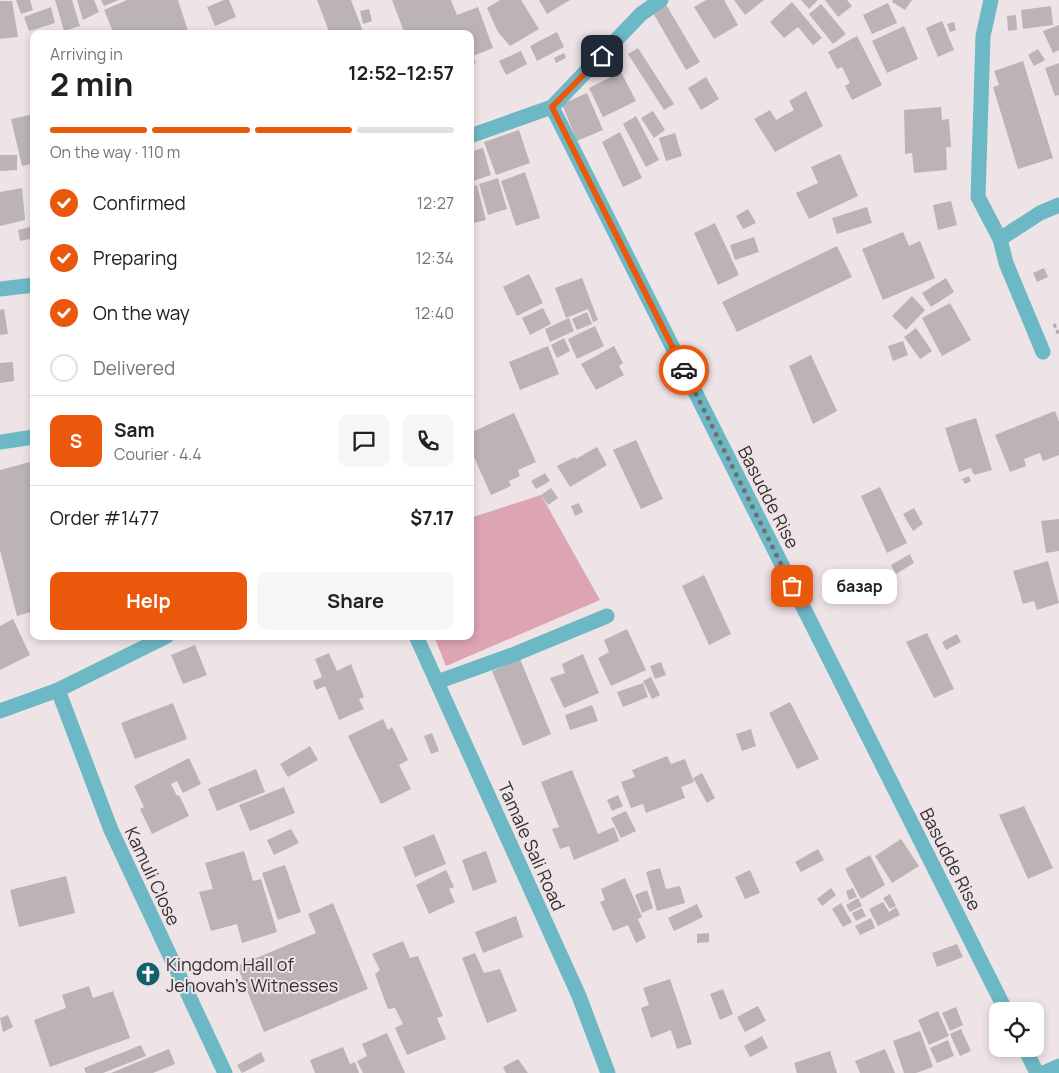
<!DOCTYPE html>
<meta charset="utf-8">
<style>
body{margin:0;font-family:Manrope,sans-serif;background:#f6f6f6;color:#202124;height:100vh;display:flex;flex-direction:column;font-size:19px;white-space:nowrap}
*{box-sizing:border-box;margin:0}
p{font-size:16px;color:#757577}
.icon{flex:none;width:28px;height:28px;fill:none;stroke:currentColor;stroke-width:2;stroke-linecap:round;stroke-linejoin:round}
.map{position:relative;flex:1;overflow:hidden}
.panel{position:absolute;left:30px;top:30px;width:444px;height:610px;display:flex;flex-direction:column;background:#fff;border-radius:10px;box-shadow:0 2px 8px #0003}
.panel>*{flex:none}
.buttons{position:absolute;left:989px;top:1002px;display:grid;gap:10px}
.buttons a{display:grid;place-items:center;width:55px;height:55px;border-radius:10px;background:#fff;box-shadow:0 2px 8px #0003;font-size:25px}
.pin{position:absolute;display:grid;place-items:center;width:42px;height:42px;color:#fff;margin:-21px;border-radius:10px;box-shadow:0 2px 8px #0006}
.courier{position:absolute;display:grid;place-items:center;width:50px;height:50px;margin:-25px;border:4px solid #ea580c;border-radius:50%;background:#fff;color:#222;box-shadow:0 1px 6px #0007}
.bubble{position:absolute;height:35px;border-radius:10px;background:#fff;box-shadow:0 2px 8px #0003;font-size:16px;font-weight:700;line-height:35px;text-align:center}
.overview em{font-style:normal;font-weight:700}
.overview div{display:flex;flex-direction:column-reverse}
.overview{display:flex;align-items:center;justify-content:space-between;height:85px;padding:0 20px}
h1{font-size:32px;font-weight:700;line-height:38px}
.bar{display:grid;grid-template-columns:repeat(4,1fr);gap:8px 5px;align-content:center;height:60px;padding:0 20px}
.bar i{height:6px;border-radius:4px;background:#e0e0e0}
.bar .on{background:#ea580c}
.bar p{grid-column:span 4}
.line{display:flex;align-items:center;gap:12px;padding:0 20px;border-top:1px solid #e0e0e0}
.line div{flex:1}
.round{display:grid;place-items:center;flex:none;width:52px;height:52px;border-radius:10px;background:#f6f6f6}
ol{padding:0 20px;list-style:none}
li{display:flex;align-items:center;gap:15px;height:55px}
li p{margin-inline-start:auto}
li .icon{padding:5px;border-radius:50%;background:#ea580c;color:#fff;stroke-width:4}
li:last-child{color:#757577}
li i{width:28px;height:28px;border:2px solid #e0e0e0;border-radius:50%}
.cta{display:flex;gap:10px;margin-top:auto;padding:10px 20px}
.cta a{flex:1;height:58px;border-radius:10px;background:#ea580c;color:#fff;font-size:20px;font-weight:700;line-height:58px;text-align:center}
.cta a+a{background:#f6f6f6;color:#202124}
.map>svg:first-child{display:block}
.green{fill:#dda4b2}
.building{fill:#bcb3b5}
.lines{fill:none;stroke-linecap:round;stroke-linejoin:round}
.path{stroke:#b1a9ac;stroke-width:3;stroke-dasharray:4 2.5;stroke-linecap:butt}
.minor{stroke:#6db8c5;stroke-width:15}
.done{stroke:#756f71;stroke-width:5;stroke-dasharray:0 9}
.route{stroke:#ea580c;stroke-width:6}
.labels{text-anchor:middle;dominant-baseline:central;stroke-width:4;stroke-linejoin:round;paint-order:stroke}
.street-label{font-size:18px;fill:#343031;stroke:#eee4e7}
.poi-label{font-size:18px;fill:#343031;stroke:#eee4e7;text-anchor:start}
</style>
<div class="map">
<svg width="1059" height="1073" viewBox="0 0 1059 1073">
<rect width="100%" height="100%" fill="#eee4e7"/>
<!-- green -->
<polygon class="green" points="541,495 600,600 446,666 434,636 470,636 470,518"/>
<!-- building -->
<g class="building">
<polygon points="16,0 30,0 33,10 21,14"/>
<polygon points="55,0 72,0 80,26 64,31"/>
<polygon points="77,0 94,0 99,12 83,20"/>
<polygon points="101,0 119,0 104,6"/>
<polygon points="127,0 178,0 189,34 114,34 104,10"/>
<polygon points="224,0 229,0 236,17 215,26 207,7"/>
<polygon points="317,0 351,0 364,34 330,34"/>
<polygon points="392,0 451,0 457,15 478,7 493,48 473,56 476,63 470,65 470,34 405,34"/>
<polygon points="500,0 521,0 539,29 510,46 498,32 487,8"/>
<polygon points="539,0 570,0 547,14"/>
<polygon points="706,0 724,0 738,25 714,39 694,7"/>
<polygon points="734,0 764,0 745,15"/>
<polygon points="801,0 818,0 809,9"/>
<polygon points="825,0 847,0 852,6 838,17"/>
<polygon points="893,0 912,0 905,10 892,2"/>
<polygon points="0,1 12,1 18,37 0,39"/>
<polygon points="792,2 822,38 813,45 798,27 784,38 770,22"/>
<polygon points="665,3 700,62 686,70 652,11"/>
<polygon points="888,3 897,23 872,34 863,15"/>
<polygon points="821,4 846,34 833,44 809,14"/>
<polygon points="1051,6 1053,25 1023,29 1021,10"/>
<polygon points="51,7 55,23 29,31 24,17"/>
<polygon points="369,9 372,21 363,24 360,11"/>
<polygon points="1016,15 1017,30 1008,31 1007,16"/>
<polygon points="942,21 954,50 938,57 926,28"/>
<polygon points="954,22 956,30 950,32 947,24"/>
<polygon points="1059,25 1059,50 1053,53 1043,31"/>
<polygon points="904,26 918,59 887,73 872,41"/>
<polygon points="557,32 564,47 537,61 530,46"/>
<polygon points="857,36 882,85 852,100 845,86 850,83 842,67 837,69 828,52"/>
<polygon points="638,48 674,104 664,110 628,54"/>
<polygon points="1038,49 1045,60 1034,66 1028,55"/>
<polygon points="521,51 527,64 506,75 499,61"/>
<polygon points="564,53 566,58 556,63 554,58"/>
<polygon points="1023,61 1053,158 1018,169 993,87 999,85 994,71"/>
<polygon points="1059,63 1059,95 1055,96 1045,68"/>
<polygon points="621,72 636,101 603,117 589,88"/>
<polygon points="706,77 719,99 701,110 688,88"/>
<polygon points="806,91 823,126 775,152 754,119 770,110 776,120 794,110 789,101"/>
<polygon points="587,93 603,130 577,141 562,104"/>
<polygon points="941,107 942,120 949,119 951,147 946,147 947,170 914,173 912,153 905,154 904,110"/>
<polygon points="653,111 665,130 654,138 641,118"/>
<polygon points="34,114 34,163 22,166 11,119"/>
<polygon points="636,116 659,160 646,167 623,124"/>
<polygon points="519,130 530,163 496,175 484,142"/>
<polygon points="620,132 642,178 623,187 602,142"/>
<polygon points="675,133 682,156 666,161 659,138"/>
<polygon points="483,148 491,175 470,182 470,152"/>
<polygon points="840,154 858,196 809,219 796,193 818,183 811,167"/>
<polygon points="0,155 17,155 17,170 0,171"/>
<polygon points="525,172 540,218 516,226 501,181"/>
<polygon points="498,178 507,209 488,215 479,184"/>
<polygon points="477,185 486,220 470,224 470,187"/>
<polygon points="22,188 25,220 0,226 0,192"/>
<polygon points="951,201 957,225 938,230 933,205"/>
<polygon points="867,207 872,223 837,234 832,218"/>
<polygon points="748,209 756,223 743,229 736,216"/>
<polygon points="715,223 739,275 718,285 694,233"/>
<polygon points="34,226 34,238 20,241 18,230"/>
<polygon points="903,232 909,246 920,241 935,278 883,300 862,249"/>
<polygon points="754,237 759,252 735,260 730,245"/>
<polygon points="837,246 852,277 737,332 722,302"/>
<polygon points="1044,268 1048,277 1037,282 1033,273"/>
<polygon points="529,274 543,303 517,316 503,287"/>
<polygon points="582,278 598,320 593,322 588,309 566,318 555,288"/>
<polygon points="946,278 954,292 931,307 922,293"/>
<polygon points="912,296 925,310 906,330 892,316"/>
<polygon points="950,303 971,340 942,356 922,318"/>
<polygon points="543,308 551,324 530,335 522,318"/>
<polygon points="4,309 8,334 0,335 0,310"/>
<polygon points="587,312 592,324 577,330 572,319"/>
<polygon points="569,318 574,331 550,342 545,329"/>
<polygon points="595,326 604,346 577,359 568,339"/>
<polygon points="916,328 932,351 920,359 904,337"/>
<polygon points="564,338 570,351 557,358 551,345"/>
<polygon points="903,341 908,355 893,361 888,346"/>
<polygon points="548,346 559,374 520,390 509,362"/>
<polygon points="614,346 623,363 619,366 624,375 596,390 581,364"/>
<polygon points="811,355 837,411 813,424 789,366"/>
<polygon points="13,362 14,381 0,383 0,363"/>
<polygon points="1055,411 1059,422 1059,455 1043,461 1040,453 1024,459 1026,466 1010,472 995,435"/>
<polygon points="514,413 536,462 518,470 520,476 509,481 511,486 491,495 470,448 470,433"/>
<polygon points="976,418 992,470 974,475 971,468 959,472 945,428"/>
<polygon points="636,440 663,499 641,509 613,450"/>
<polygon points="597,447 607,465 570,487 557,466 575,457 576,459"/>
<polygon points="34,461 34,611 17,616 0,550 0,470"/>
<polygon points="545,473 550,481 536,489 531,481"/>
<polygon points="969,476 971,481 965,484 962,479"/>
<polygon points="880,487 907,543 887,553 861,496"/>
<polygon points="551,488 558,498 548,505 541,495"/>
<polygon points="579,503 583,512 575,516 571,506"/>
<polygon points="914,508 923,524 913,531 903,514"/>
<polygon points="1059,519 1059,551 1046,553 1041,521"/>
<polygon points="910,554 914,563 896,574 891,565"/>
<polygon points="1048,561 1059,603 1037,610 1034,601 1023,604 1013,571"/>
<polygon points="704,575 731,634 709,645 682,586"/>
<polygon points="13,619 30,655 0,670 0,626"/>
<polygon points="627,629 646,670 611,686 598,658 609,652 604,640"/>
<polygon points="927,633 954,689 934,698 906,642"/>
<polygon points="957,634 961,642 946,650 942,642"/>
<polygon points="195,645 207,675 183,684 171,655"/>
<polygon points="329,653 337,671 351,664 364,697 359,699 364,709 339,720 325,686 316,690 313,681 322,677 315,659"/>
<polygon points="583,654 599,693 564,708 550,678 565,673 562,664"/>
<polygon points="520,659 551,734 523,746 492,671"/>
<polygon points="661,662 666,675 655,679 650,666"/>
<polygon points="651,677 660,695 652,699 643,681"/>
<polygon points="643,683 648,697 623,707 617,692"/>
<polygon points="790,702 819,759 797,769 769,713"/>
<polygon points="173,703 187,739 135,759 121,723"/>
<polygon points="592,705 598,721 570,730 565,715"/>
<polygon points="383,719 388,730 392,727 408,760 399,765 411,789 381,804 348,736"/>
<polygon points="751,729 756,746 742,751 736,734"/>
<polygon points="432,733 439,751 431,754 424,736"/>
<polygon points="310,746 318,760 288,777 280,764"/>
<polygon points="667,756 671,764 685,759 694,782 681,787 685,798 646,813 643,804 631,808 621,782 635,777 632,770"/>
<polygon points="189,758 201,784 183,793 177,781 171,784 177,796 179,795 189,816 152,834 140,809 144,807 134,786"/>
<polygon points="256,769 265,792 217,811 208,789"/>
<polygon points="572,770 598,834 614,827 619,841 574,860 569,846 560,849 552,829 559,827 541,782"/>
<polygon points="702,773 715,798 707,803 693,778"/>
<polygon points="284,787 295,813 250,831 239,805"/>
<polygon points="618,795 623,806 612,811 607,800"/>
<polygon points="1024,806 1053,868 1028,879 999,815"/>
<polygon points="626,811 636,831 621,838 611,818"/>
<polygon points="291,829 299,843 274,855 267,840"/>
<polygon points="434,834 446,864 415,877 403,847"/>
<polygon points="901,839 919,866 892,883 875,856"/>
<polygon points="818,849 824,860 801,872 795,862"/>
<polygon points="244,851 253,881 261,879 277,932 242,943 237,924 211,931 199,892 213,889 205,863"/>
<polygon points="486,851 497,882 473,891 462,860"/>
<polygon points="870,855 885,885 861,899 845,869"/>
<polygon points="285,865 301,912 278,920 262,873"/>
<polygon points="660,868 666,889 680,886 685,903 657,911 646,872"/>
<polygon points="446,870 454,887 449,889 455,902 429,914 416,885"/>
<polygon points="750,870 760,893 745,899 735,877"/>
<polygon points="66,876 75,913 19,927 10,890"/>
<polygon points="625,878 642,917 638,919 646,938 636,943 628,925 613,931 600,902 605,900 601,889"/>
<polygon points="831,888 836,895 822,906 817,899"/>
<polygon points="853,888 857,897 849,900 846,891"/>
<polygon points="647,890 653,908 642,913 635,895"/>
<polygon points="890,894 896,906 890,909 883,898"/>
<polygon points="858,898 862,906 850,912 846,905"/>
<polygon points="883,902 889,912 896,907 900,915 878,926 869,909"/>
<polygon points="333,903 368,989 264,1032 237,966 316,933 308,914"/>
<polygon points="841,903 852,922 843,927 832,909"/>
<polygon points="697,904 703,917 674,931 668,918"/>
<polygon points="862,908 866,916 856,921 852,913"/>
<polygon points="516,916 523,937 483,953 475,932"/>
<polygon points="871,918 875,928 860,935 855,926"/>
<polygon points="709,933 709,942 697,943 697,934"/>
<polygon points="403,941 410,958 418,956 443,1016 437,1018 446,1039 407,1055 395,1028 403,1024 395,1008 388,1009 375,974 380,970 372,954"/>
<polygon points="957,944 963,957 937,967 932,953"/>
<polygon points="475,953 484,973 500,969 517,1011 487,1023 462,958"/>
<polygon points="670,979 692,1044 677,1049 671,1030 651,1038 641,1008 649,1005 643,988"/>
<polygon points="89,986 93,998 113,991 130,1038 50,1067 34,1020 66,1008 62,995"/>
<polygon points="723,989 733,1014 720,1020 710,994"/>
<polygon points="758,1006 766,1021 745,1032 737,1017"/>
<polygon points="956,1007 963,1025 950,1031 942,1013"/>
<polygon points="938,1011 949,1036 929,1045 918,1020"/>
<polygon points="8,1015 13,1027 3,1032 0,1018"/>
<polygon points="961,1029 971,1051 960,1056 950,1034"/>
<polygon points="920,1031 933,1067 916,1073 904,1073 893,1041"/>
<polygon points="387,1033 405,1073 363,1073 357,1061 367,1056 362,1044"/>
<polygon points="762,1036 768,1048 750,1057 744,1046"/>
<polygon points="948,1040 954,1056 937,1063 930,1048"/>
<polygon points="141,1045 146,1056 103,1073 86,1073 84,1068"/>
<polygon points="343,1047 350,1064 355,1062 359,1073 315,1073 310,1060"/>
<polygon points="169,1049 175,1064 153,1073 111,1073"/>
<polygon points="885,1049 895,1073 860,1073 855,1061"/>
<polygon points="830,1051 837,1073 797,1073 794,1063"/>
<polygon points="261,1052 265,1061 242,1073 237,1065"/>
<polygon points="518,1059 528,1073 506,1073 503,1067"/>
</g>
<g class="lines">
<!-- path -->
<polyline class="path" points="1054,324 1059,335"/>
<!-- minor -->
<g class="minor">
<polyline points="991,0 983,36 978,197 1000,239 1006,263 1043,352"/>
<polyline points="552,107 1006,1011"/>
<polyline points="470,136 552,107 641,14 661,0"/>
<polyline points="1000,239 1040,213 1059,205"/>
<polyline points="0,289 34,285"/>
<polyline points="0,442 34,437"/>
<polyline points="416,636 579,996 608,1073"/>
<polyline points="437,682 515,654 607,616"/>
<polyline points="58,690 111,830 225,1073"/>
<polyline points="0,711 58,690 167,636"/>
<polyline points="1025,1049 1037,1073"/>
<polyline points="1043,1073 1059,1066"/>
</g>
</g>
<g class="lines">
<!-- done -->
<polyline class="done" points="684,370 792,586"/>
<!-- route -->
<polyline class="route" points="602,56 552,107 684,370"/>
</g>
<!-- icons -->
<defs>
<symbol id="church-disc" viewBox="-11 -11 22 22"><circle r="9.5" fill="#12606b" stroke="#eee4e7"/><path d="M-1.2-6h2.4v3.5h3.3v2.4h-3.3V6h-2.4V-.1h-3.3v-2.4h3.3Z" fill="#fff"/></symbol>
</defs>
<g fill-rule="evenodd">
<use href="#church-disc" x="134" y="960" width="28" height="28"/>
</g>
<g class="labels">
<!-- street labels -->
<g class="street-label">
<text transform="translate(769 497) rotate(63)">Basudde Rise</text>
<text transform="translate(532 846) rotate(66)">Tamale Sali Road</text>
<text transform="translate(951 859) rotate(63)">Basudde Rise</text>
<text transform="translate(153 876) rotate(65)">Kamuli Close</text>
</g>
<!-- poi labels -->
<g class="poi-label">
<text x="166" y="964">Kingdom Hall of<tspan x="166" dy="21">Jehovah's Witnesses</tspan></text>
</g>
</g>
</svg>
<div class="buttons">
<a><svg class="icon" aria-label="locate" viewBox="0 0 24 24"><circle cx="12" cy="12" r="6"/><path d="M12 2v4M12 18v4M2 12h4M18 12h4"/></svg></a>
</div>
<div class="pin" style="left:792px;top:586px;background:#ea580c"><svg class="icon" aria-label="bag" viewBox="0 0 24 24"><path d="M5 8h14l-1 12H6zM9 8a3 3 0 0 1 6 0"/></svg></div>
<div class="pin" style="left:602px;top:56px;background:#1f2937"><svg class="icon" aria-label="home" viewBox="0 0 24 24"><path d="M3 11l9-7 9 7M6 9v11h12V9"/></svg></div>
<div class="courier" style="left:684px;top:370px"><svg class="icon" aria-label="car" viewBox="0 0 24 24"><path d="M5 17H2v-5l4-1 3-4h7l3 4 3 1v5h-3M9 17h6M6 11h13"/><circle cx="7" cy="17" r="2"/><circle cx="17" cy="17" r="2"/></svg></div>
<div class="bubble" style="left:822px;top:569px;width:75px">базар</div>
<section class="panel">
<div class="overview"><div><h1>2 min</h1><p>Arriving in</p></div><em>12:52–12:57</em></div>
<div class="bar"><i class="on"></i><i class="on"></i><i class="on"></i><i></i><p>On the way · 110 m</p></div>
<ol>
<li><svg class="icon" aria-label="check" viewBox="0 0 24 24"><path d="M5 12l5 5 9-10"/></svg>Confirmed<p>12:27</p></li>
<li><svg class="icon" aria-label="check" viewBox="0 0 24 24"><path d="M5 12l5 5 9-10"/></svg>Preparing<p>12:34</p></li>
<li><svg class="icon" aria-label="check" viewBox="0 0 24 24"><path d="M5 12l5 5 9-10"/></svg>On the way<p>12:40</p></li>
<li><i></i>Delivered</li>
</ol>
<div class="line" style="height:90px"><b class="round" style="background:#ea580c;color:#fff">S</b><div><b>Sam</b><p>Courier · 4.4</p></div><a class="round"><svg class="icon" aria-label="chat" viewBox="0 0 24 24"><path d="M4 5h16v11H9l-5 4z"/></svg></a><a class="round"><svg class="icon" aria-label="phone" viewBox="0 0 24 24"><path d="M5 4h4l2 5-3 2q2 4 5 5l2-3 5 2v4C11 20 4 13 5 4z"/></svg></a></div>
<div class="line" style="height:65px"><div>Order #1477</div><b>$7.17</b></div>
<div class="cta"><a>Help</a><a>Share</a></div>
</section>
</div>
